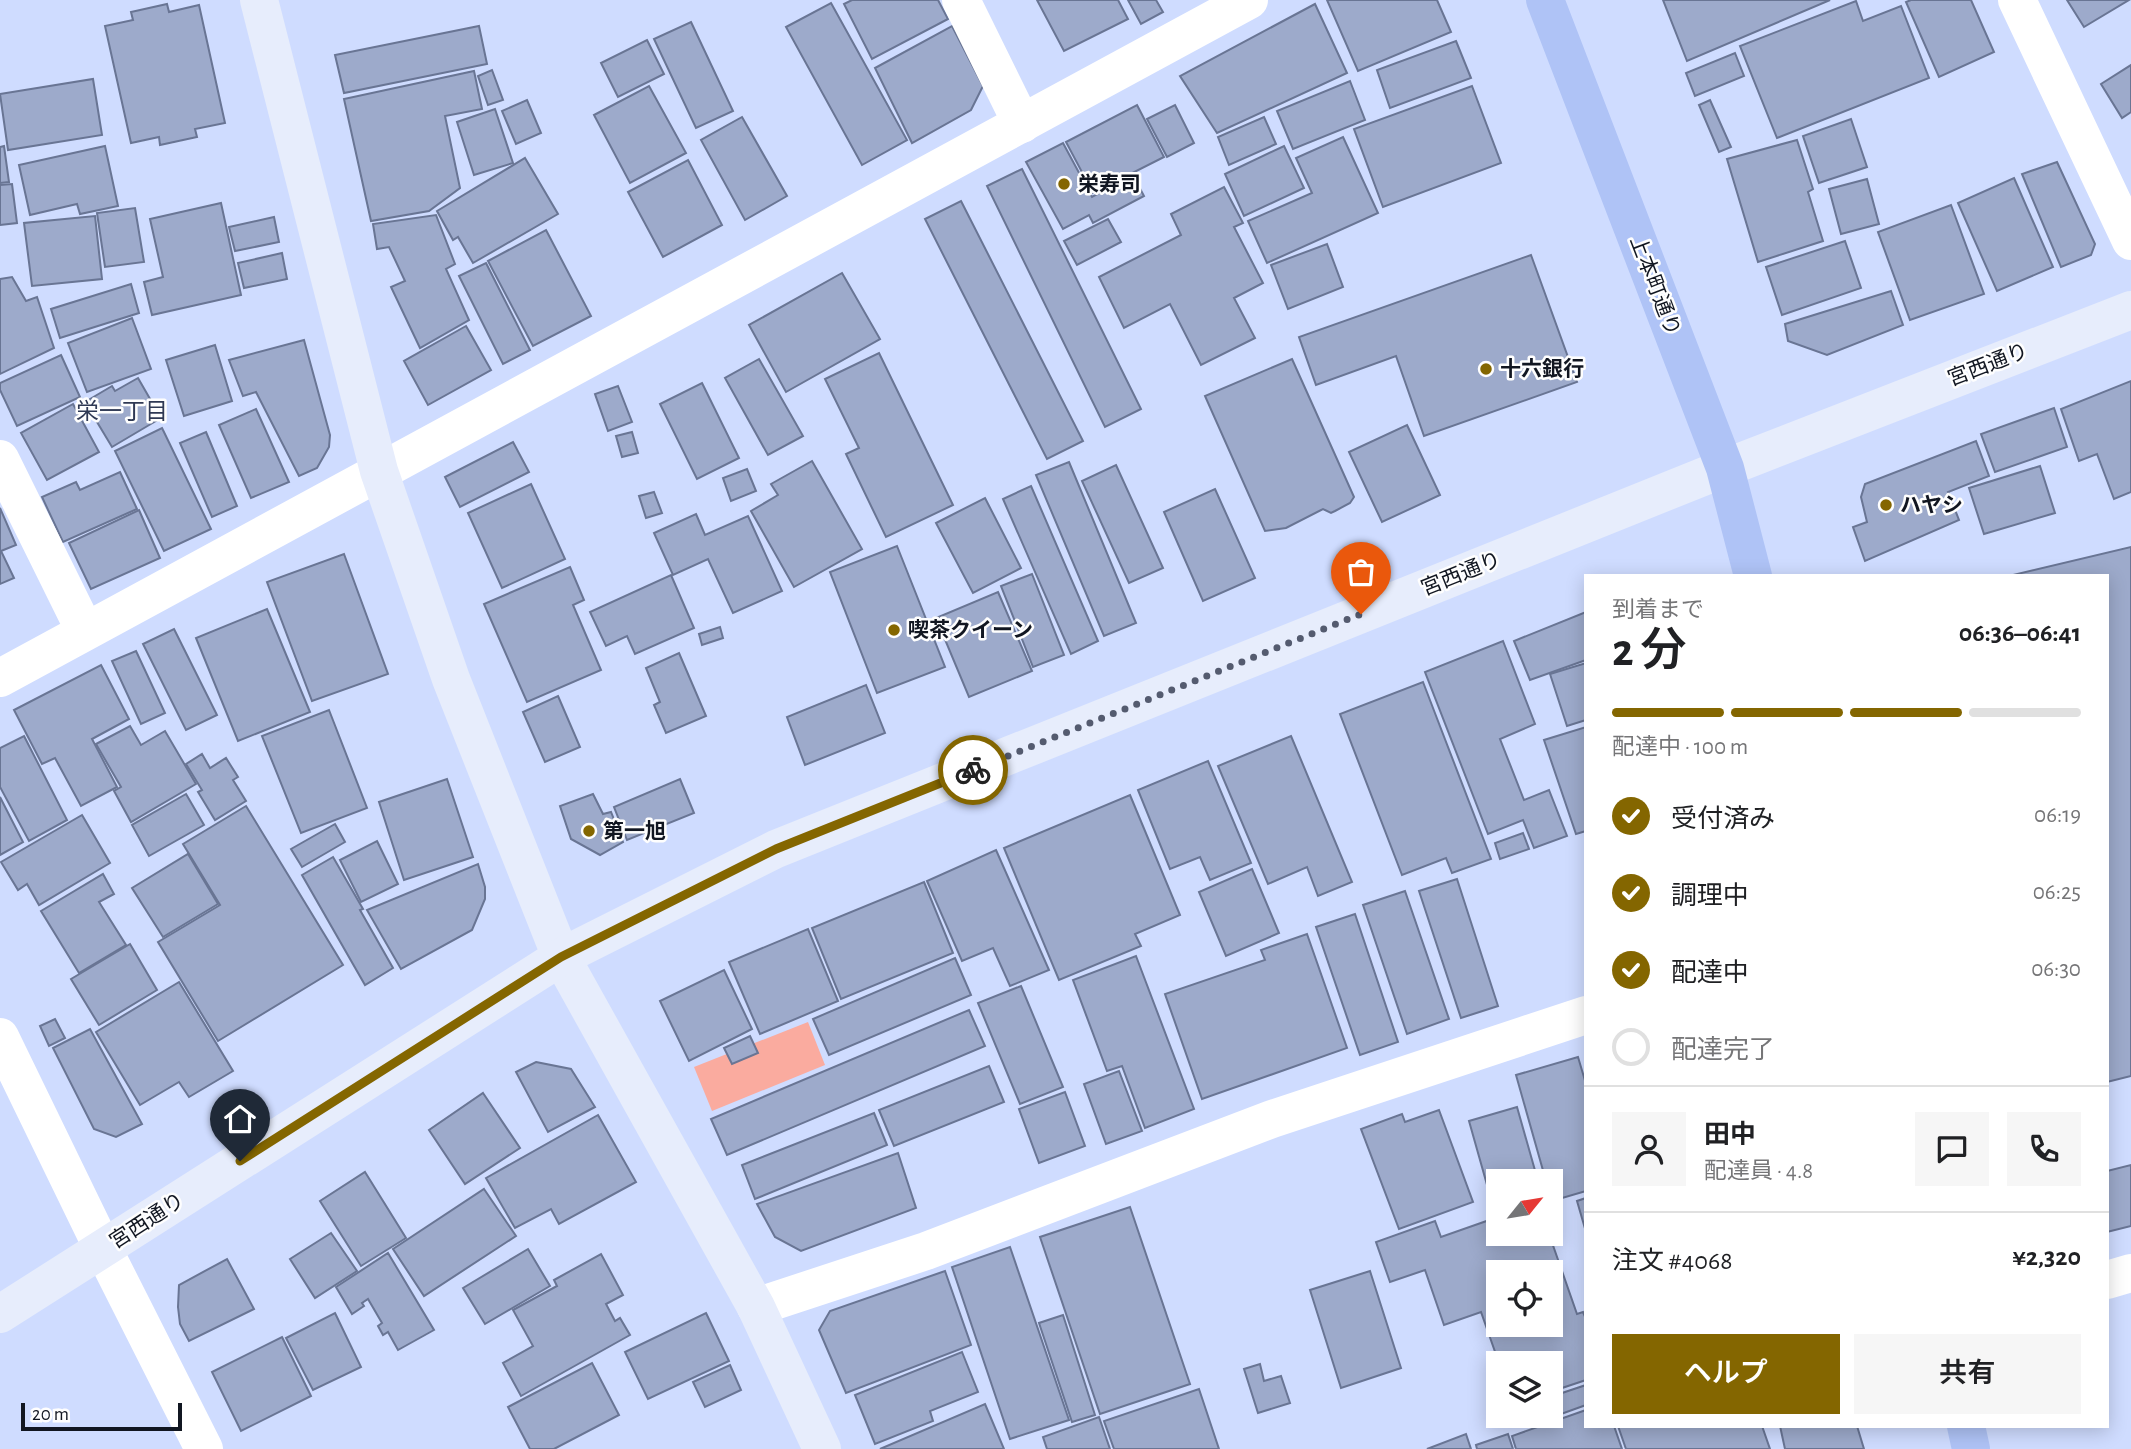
<!DOCTYPE html>
<html lang="ja">
<meta charset="utf-8">
<style>
body{margin:0;font-family:"Alegreya Sans","Noto Sans JP",sans-serif;background:#f6f6f6;color:#202124;height:100vh;display:flex;flex-direction:column;font-size:26px;white-space:nowrap}
*{box-sizing:border-box;margin:0}
p{font-size:23px;color:#757577}
.icon{flex:none;width:38px;height:38px;fill:none;stroke:currentColor;stroke-width:2;stroke-linecap:round;stroke-linejoin:round}
.map{position:relative;flex:1;overflow:hidden}
.details{position:absolute;left:1584px;top:574px;width:525px;height:854px;display:flex;flex-direction:column;background:#fff;border-radius:0px;box-shadow:0 4px 18px #0003}
.details>*{flex:none}
.needle{width:46px;rotate:60deg}
.fabs{position:absolute;left:1486px;top:1169px;display:grid;gap:14px}
.fabs a{display:grid;place-items:center;width:77px;height:77px;border-radius:0px;background:#fff;box-shadow:0 4px 18px #0003;font-size:35px}
.scale{position:absolute;left:21px;bottom:18px;width:161px;box-sizing:border-box;padding-left:7px;border:4px solid #111621;border-top:0;font-size:19px;line-height:24px;white-space:nowrap;color:#111621;-webkit-text-stroke:5px #fefefe;paint-order:stroke}
.pin{position:absolute;display:grid;place-items:center;width:60px;height:60px;color:#fff;margin:-72px -30px;border-radius:50% 50% 50% 0;rotate:-45deg;box-shadow:0 0 7px #0007}
.pin .icon{rotate:45deg}
.courier{position:absolute;display:grid;place-items:center;width:70px;height:70px;margin:-35px;border:5px solid #846600;border-radius:50%;background:#fff;color:#222;box-shadow:0 2px 9px #0007}
.summary em{font-style:normal;font-weight:600}
.summary div{display:flex;flex-direction:column-reverse}
.summary{display:flex;align-items:center;justify-content:space-between;height:119px;padding:0 28px}
h1{font-size:46px;font-weight:600;line-height:52px}
.bar{display:grid;grid-template-columns:repeat(4,1fr);gap:10px 7px;align-content:center;height:84px;padding:0 28px}
.bar i{height:9px;border-radius:5px;background:#e0e0e0}
.bar .on{background:#846600}
.bar p{grid-column:span 4}
.line{display:flex;align-items:center;gap:18px;padding:0 28px;border-top:2px solid #e0e0e0}
.line div{flex:1}
.round{display:grid;place-items:center;flex:none;width:74px;height:74px;border-radius:0px;background:#f6f6f6}
ol{padding:0 28px;list-style:none}
li{display:flex;align-items:center;gap:21px;height:77px}
li p{margin-inline-start:auto}
li .icon{padding:7px;border-radius:50%;background:#846600;color:#fff;stroke-width:4}
li:last-child{color:#757577}
li i{width:38px;height:38px;border:4px solid #e0e0e0;border-radius:50%}
.button{display:flex;gap:14px;margin-top:auto;padding:14px 28px}
.button a{flex:1;height:80px;border-radius:0px;background:#846600;color:#fff;font-size:28px;font-weight:600;line-height:80px;text-align:center}
.button a+a{background:#f6f6f6;color:#202124}
.map>svg:first-child{display:block}
.green{fill:#faab9f}
.building{fill:#9daacb;stroke:#697594;stroke-width:2;fill-rule:evenodd}
.lines{fill:none;stroke-linecap:round;stroke-linejoin:round}
.street{stroke:#fff;stroke-width:38}
.secondary{stroke:#e7edfc;stroke-width:38}
.highway{stroke:#afc3f6;stroke-width:38}
.done{stroke:#545b6f;stroke-width:7;stroke-dasharray:0 12.6}
.route{stroke:#846600;stroke-width:9}
.poi-dot{fill:#846600;stroke:#fefefe;stroke-width:2.5}
.labels{text-anchor:middle;dominant-baseline:central;stroke-width:5;stroke-linejoin:round;paint-order:stroke}
.poi-label{font-size:21px;font-weight:bold;fill:#111621;stroke:#fefefe;text-anchor:start}
.street-label{font-size:21px;fill:#111621;stroke:#fefefe}
.neighbourhood-label{font-size:23px;fill:#2f3954;stroke:#fefefe}
</style>
<div class="map">
<svg width="2131" height="1449" viewBox="0 0 2131 1449">
<rect width="100%" height="100%" fill="#cfdcff"/>
<!-- green -->
<polygon class="green" points="808,1022 825,1065 712,1111 694,1067"/>
<!-- building -->
<g class="building">
<polygon points="852,0 938,0 948,19 872,59 844,4"/>
<polygon points="1037,0 1118,0 1128,19 1064,51"/>
<polygon points="1128,0 1156,0 1163,12 1141,24"/>
<polygon points="1327,0 1437,0 1451,32 1358,71"/>
<polygon points="1663,0 1830,0 1687,61"/>
<polygon points="1911,0 1971,0 1994,52 1939,77 1906,2"/>
<polygon points="2067,0 2129,0 2084,27"/>
<polygon points="1856,1 1863,21 1901,6 1929,78 1777,138 1740,46"/>
<polygon points="831,3 907,140 862,165 786,27"/>
<polygon points="167,4 169,12 199,5 225,123 195,129 197,137 160,145 159,137 131,143 105,26 133,20 131,12"/>
<polygon points="1315,4 1347,73 1217,133 1180,76"/>
<polygon points="691,22 733,111 696,128 654,39"/>
<polygon points="479,26 487,64 344,93 335,55"/>
<polygon points="952,26 983,86 971,110 912,143 875,68"/>
<polygon points="647,40 664,74 618,97 601,63"/>
<polygon points="1456,41 1471,78 1390,108 1377,70"/>
<polygon points="1735,53 1744,76 1695,96 1686,73"/>
<polygon points="2131,65 2131,112 2122,118 2101,84"/>
<polygon points="492,70 503,100 488,105 478,76"/>
<polygon points="474,71 482,109 445,116 460,188 429,211 371,221 344,99"/>
<polygon points="93,79 102,135 8,150 0,94"/>
<polygon points="1350,81 1365,120 1293,149 1277,111"/>
<polygon points="649,86 686,153 630,183 594,115"/>
<polygon points="1472,86 1501,163 1383,207 1354,129"/>
<polygon points="527,100 541,133 516,144 502,111"/>
<polygon points="1710,100 1731,147 1719,152 1699,105"/>
<polygon points="1137,105 1164,157 1093,193 1066,142"/>
<polygon points="1175,105 1194,143 1167,157 1147,119"/>
<polygon points="495,109 513,163 474,175 457,122"/>
<polygon points="742,117 787,196 745,220 701,140"/>
<polygon points="1264,117 1276,144 1229,165 1218,137"/>
<polygon points="1851,119 1867,167 1819,183 1803,136"/>
<polygon points="1343,137 1378,213 1267,263 1248,221 1312,193 1296,158"/>
<polygon points="1797,140 1813,189 1808,192 1823,241 1758,262 1727,159"/>
<polygon points="1063,143 1092,197 1133,175 1144,196 1093,223 1089,215 1063,229 1026,162"/>
<polygon points="4,146 9,182 0,183 0,147"/>
<polygon points="105,146 118,206 80,214 77,204 30,215 19,165"/>
<polygon points="1284,146 1304,188 1244,216 1225,174"/>
<polygon points="525,158 558,214 473,263 458,237 453,240 437,211"/>
<polygon points="688,160 722,225 663,257 628,192"/>
<polygon points="2057,162 2095,244 2091,255 2061,267 2022,174"/>
<polygon points="1022,169 1141,409 1105,427 987,186"/>
<polygon points="2014,178 2053,267 1997,291 1958,203"/>
<polygon points="1867,179 1879,224 1841,234 1829,189"/>
<polygon points="12,184 17,223 0,225 0,185"/>
<polygon points="1224,187 1243,223 1234,227 1263,283 1234,298 1255,338 1201,365 1170,304 1124,328 1099,277 1181,235 1171,214"/>
<polygon points="961,201 1083,441 1047,459 925,219"/>
<polygon points="221,203 241,295 152,315 144,282 163,277 150,219"/>
<polygon points="1951,205 1984,294 1910,320 1878,232"/>
<polygon points="135,208 144,262 105,267 97,213"/>
<polygon points="436,215 455,264 446,269 469,320 420,348 391,287 405,281 389,247 377,249 373,224"/>
<polygon points="95,216 102,279 32,286 24,223"/>
<polygon points="274,217 279,242 235,251 229,227"/>
<polygon points="1108,219 1121,242 1077,265 1064,241"/>
<polygon points="546,230 591,316 533,346 488,261"/>
<polygon points="1845,241 1861,288 1782,315 1766,267"/>
<polygon points="1327,244 1343,287 1288,309 1271,265"/>
<polygon points="282,253 287,279 244,288 238,263"/>
<polygon points="1531,255 1577,382 1424,436 1396,356 1316,385 1299,337"/>
<polygon points="486,263 530,350 503,364 459,276"/>
<polygon points="842,273 880,339 786,392 749,325"/>
<polygon points="12,277 26,301 37,297 54,348 0,374 0,279"/>
<polygon points="131,284 139,313 60,338 51,309"/>
<polygon points="1891,291 1903,325 1827,355 1788,341 1785,324"/>
<polygon points="132,318 151,369 87,392 68,343"/>
<polygon points="466,326 491,370 428,405 404,361"/>
<polygon points="304,340 330,435 329,447 317,468 299,476 256,392 243,396 229,360"/>
<polygon points="215,345 232,401 184,416 166,360"/>
<polygon points="879,353 953,505 886,537 846,454 859,448 825,379"/>
<polygon points="61,355 80,397 17,426 0,390 0,383"/>
<polygon points="759,359 803,436 768,455 725,378"/>
<polygon points="1292,359 1354,497 1350,503 1335,511 1331,513 1323,509 1286,528 1265,531 1205,396"/>
<polygon points="138,378 161,418 112,447 85,402 112,386 115,391"/>
<polygon points="2131,381 2131,492 2114,499 2097,454 2079,461 2061,409"/>
<polygon points="702,383 739,458 697,479 660,404"/>
<polygon points="618,386 632,422 608,431 595,394"/>
<polygon points="73,404 99,452 47,480 21,433"/>
<polygon points="2054,408 2067,447 1995,472 1981,434"/>
<polygon points="256,409 289,482 251,498 219,425"/>
<polygon points="1407,425 1440,495 1382,522 1349,452"/>
<polygon points="162,428 211,529 164,551 115,451"/>
<polygon points="206,432 237,506 212,517 180,443"/>
<polygon points="632,432 638,453 622,457 616,436"/>
<polygon points="1976,441 1989,476 1948,492 1959,520 1865,561 1853,527 1867,522 1861,497 1865,484"/>
<polygon points="513,442 529,472 460,507 445,477"/>
<polygon points="812,461 862,549 794,587 751,511 778,495 771,484"/>
<polygon points="1069,462 1136,623 1104,636 1036,475"/>
<polygon points="1116,465 1163,568 1129,583 1082,481"/>
<polygon points="2040,466 2055,513 1984,534 1969,488"/>
<polygon points="747,469 756,491 731,501 723,478"/>
<polygon points="120,472 137,509 63,542 42,497 76,482 80,490"/>
<polygon points="531,484 565,559 502,588 468,513"/>
<polygon points="1031,486 1098,641 1071,654 1003,499"/>
<polygon points="1215,489 1255,578 1203,601 1164,512"/>
<polygon points="654,492 662,513 646,518 639,496"/>
<polygon points="985,498 1021,568 973,593 936,523"/>
<polygon points="0,508 16,545 1,551 14,578 0,584"/>
<polygon points="139,510 160,558 91,589 69,543"/>
<polygon points="696,514 705,535 748,516 782,591 733,613 708,559 673,575 654,533"/>
<polygon points="897,546 945,667 877,693 830,572"/>
<polygon points="2131,547 2131,1076 2107,1082 2107,576 2009,576"/>
<polygon points="344,554 388,674 312,701 267,582"/>
<polygon points="570,567 584,600 573,605 601,670 527,702 484,604"/>
<polygon points="1032,574 1064,655 1033,667 1001,586"/>
<polygon points="671,575 694,628 635,654 627,636 606,646 590,612"/>
<polygon points="998,592 1032,671 969,697 936,618"/>
<polygon points="267,609 310,712 238,741 196,638"/>
<polygon points="1586,612 1586,660 1530,680 1514,641"/>
<polygon points="720,627 723,638 702,645 699,634"/>
<polygon points="174,629 217,715 186,730 143,644"/>
<polygon points="1503,641 1535,724 1500,739 1524,800 1549,790 1567,836 1534,848 1523,820 1488,834 1425,672"/>
<polygon points="136,651 165,713 141,724 112,661"/>
<polygon points="679,653 706,716 666,733 654,705 660,702 646,668"/>
<polygon points="1586,663 1586,720 1567,726 1550,674"/>
<polygon points="101,665 129,719 92,739 117,787 81,806 55,758 42,764 14,710"/>
<polygon points="1423,682 1491,859 1452,873 1446,858 1402,875 1340,714"/>
<polygon points="866,685 885,733 805,765 787,717"/>
<polygon points="558,696 580,747 545,762 523,712"/>
<polygon points="329,710 367,808 301,833 262,736"/>
<polygon points="130,726 141,745 165,731 196,784 131,822 114,791 121,787 96,744"/>
<polygon points="1586,727 1586,831 1576,834 1544,740"/>
<polygon points="24,736 67,820 29,841 0,787 0,748"/>
<polygon points="1291,736 1352,882 1318,896 1307,867 1268,884 1218,766"/>
<polygon points="202,754 210,768 226,758 238,777 233,780 246,801 215,820 198,792 202,790 186,764"/>
<polygon points="1208,761 1251,863 1210,880 1200,857 1170,869 1138,790"/>
<polygon points="447,779 473,857 404,880 379,802"/>
<polygon points="680,779 694,813 627,840 614,807"/>
<polygon points="186,794 204,825 149,856 132,825"/>
<polygon points="593,794 603,814 611,812 623,842 600,855 571,839 560,806"/>
<polygon points="1130,795 1180,915 1135,934 1141,946 1059,980 1004,848"/>
<polygon points="0,797 23,842 0,855"/>
<polygon points="246,806 343,965 218,1041 158,942 220,905 183,844"/>
<polygon points="82,815 110,863 39,905 27,884 18,890 1,862"/>
<polygon points="335,824 345,842 302,867 291,849"/>
<polygon points="1523,833 1529,849 1500,859 1495,843"/>
<polygon points="377,841 398,884 361,902 340,860"/>
<polygon points="996,850 1049,970 1010,986 993,948 962,961 927,881"/>
<polygon points="188,854 218,904 163,937 132,888"/>
<polygon points="333,857 363,909 360,910 393,968 365,985 302,875"/>
<polygon points="478,864 485,887 485,899 472,930 401,969 367,910"/>
<polygon points="1252,869 1279,933 1226,956 1199,892"/>
<polygon points="103,874 114,894 99,902 126,945 79,973 41,911"/>
<polygon points="1457,879 1498,1006 1461,1018 1419,891"/>
<polygon points="924,882 953,953 841,999 812,928"/>
<polygon points="1405,891 1449,1019 1407,1034 1363,905"/>
<polygon points="1355,914 1398,1042 1360,1055 1316,927"/>
<polygon points="808,929 838,1001 760,1034 729,962"/>
<polygon points="1307,934 1347,1048 1202,1099 1165,994 1265,960 1261,950"/>
<polygon points="130,944 157,990 99,1025 71,979"/>
<polygon points="1136,956 1194,1109 1145,1128 1122,1066 1107,1071 1073,980"/>
<polygon points="955,958 971,995 829,1055 813,1019"/>
<polygon points="724,970 752,1029 689,1061 660,1001"/>
<polygon points="179,982 233,1071 189,1097 179,1082 140,1105 96,1032"/>
<polygon points="1021,986 1063,1087 1020,1104 978,1003"/>
<polygon points="969,1010 985,1046 727,1155 711,1119"/>
<polygon points="55,1019 65,1038 49,1046 40,1026"/>
<polygon points="90,1029 142,1124 116,1137 94,1129 53,1048"/>
<polygon points="750,1036 758,1053 732,1064 724,1048"/>
<polygon points="1578,1057 1586,1084 1586,1191 1552,1201 1550,1181 1546,1181 1516,1075"/>
<polygon points="536,1062 571,1069 595,1107 548,1132 516,1072"/>
<polygon points="989,1066 1004,1102 894,1146 879,1110"/>
<polygon points="1119,1071 1142,1131 1106,1144 1084,1084"/>
<polygon points="1065,1092 1085,1146 1039,1163 1019,1109"/>
<polygon points="483,1093 520,1148 465,1184 429,1130"/>
<polygon points="1517,1107 1538,1181 1498,1181 1498,1205 1493,1206 1469,1121"/>
<polygon points="1439,1110 1473,1202 1399,1229 1361,1129 1402,1114 1405,1122"/>
<polygon points="874,1113 887,1145 755,1199 742,1165"/>
<polygon points="598,1115 636,1182 559,1224 551,1209 515,1228 486,1178"/>
<polygon points="898,1153 916,1208 801,1251 775,1237 757,1204"/>
<polygon points="2131,1165 2131,1226 2107,1232 2107,1171"/>
<polygon points="365,1172 406,1238 361,1266 320,1201"/>
<polygon points="484,1189 516,1236 424,1296 393,1249"/>
<polygon points="1586,1198 1586,1232 1577,1201"/>
<polygon points="1130,1207 1190,1384 1100,1414 1040,1237"/>
<path d="M1498,1217V1234H1549L1577,1314L1583,1312L1586,1319V1380L1550,1392V1363H1499L1481,1312L1444,1325L1425,1270L1390,1282L1376,1242L1435,1221L1441,1237ZM1498,1272H1550V1325H1498Z"/>
<polygon points="331,1233 357,1271 315,1298 290,1259"/>
<polygon points="1010,1247 1069,1420 1010,1439 952,1267"/>
<polygon points="528,1249 550,1286 485,1324 463,1288"/>
<polygon points="388,1253 434,1330 398,1350 388,1332 383,1335 378,1326 382,1323 368,1299 362,1303 364,1306 352,1314 336,1287"/>
<polygon points="601,1254 623,1295 606,1304 615,1321 620,1318 630,1335 521,1396 503,1363 533,1346 513,1310 557,1286 554,1280"/>
<polygon points="227,1259 254,1309 189,1341 180,1324 178,1307 179,1285"/>
<polygon points="945,1271 971,1345 846,1393 819,1330 830,1311"/>
<polygon points="1370,1271 1401,1368 1341,1388 1310,1290"/>
<polygon points="335,1313 361,1367 313,1390 286,1338"/>
<polygon points="706,1313 729,1361 648,1399 625,1352"/>
<polygon points="1063,1315 1095,1415 1072,1422 1039,1323"/>
<polygon points="282,1337 311,1396 241,1431 212,1372"/>
<polygon points="962,1352 978,1392 930,1411 933,1421 875,1444 855,1395"/>
<polygon points="592,1363 619,1415 554,1449 530,1449 508,1407"/>
<polygon points="1260,1364 1264,1381 1281,1376 1290,1403 1258,1413 1244,1369"/>
<polygon points="730,1365 741,1390 705,1407 693,1382"/>
<polygon points="1586,1385 1586,1405 1539,1422 1537,1416 1550,1416 1550,1397"/>
<polygon points="1199,1389 1219,1449 1114,1449 1104,1421"/>
<polygon points="985,1404 1004,1449 880,1449"/>
<polygon points="1586,1410 1586,1426 1614,1426 1622,1449 1516,1449 1512,1436"/>
<polygon points="1099,1417 1110,1449 1047,1449 1043,1437"/>
<polygon points="1618,1426 1762,1426 1770,1449 1626,1449"/>
<polygon points="1780,1426 1857,1426 1864,1449 1785,1449"/>
<polygon points="1466,1434 1471,1449 1427,1449"/>
<polygon points="1508,1434 1513,1449 1477,1449 1476,1445"/>
</g>
<g class="lines">
<!-- street -->
<g class="street">
<polyline points="961,0 1022,124"/>
<polyline points="2017,0 2131,241"/>
<polyline points="0,459 85,631"/>
<polyline points="0,678 1249,0"/>
<polyline points="0,1037 103,1249 204,1449"/>
<polyline points="2107,1280 2131,1273"/>
<polyline points="756,1307 926,1251 1272,1119 1586,1015"/>
</g>
<!-- secondary -->
<g class="secondary">
<polyline points="259,0 379,471 451,679 561,957 756,1307 822,1449"/>
<polyline points="0,1314 561,957 776,849 1725,468 2131,310"/>
</g>
<!-- highway -->
<g class="highway">
<polyline points="1545,0 1725,468 1753,576"/>
<polyline points="1966,1426 1971,1449"/>
</g>
</g>
<g class="lines">
<!-- done -->
<polyline class="done" points="973,770 1361,614"/>
<!-- route -->
<polyline class="route" points="240,1161 561,957 776,849 973,770"/>
</g>
<!-- markers -->
<g class="poi-dot">
<circle cx="1064" cy="184" r="7"/>
<circle cx="1486" cy="369" r="7"/>
<circle cx="1886" cy="505" r="7"/>
<circle cx="894" cy="630" r="7"/>
<circle cx="589" cy="831" r="7"/>
</g>
<g class="labels">
<!-- poi labels -->
<g class="poi-label">
<text x="1078" y="184">栄寿司</text>
<text x="1500" y="369">十六銀行</text>
<text x="1900" y="505">ハヤシ</text>
<text x="908" y="630">喫茶クイーン</text>
<text x="603" y="831">第一旭</text>
</g>
<!-- street labels -->
<g class="street-label">
<text transform="translate(1655 286) rotate(69)">上本町通り</text>
<text transform="translate(1988 365) rotate(-21)">宮西通り</text>
<text transform="translate(1461 574) rotate(-22)">宮西通り</text>
<text transform="translate(147 1221) rotate(-33)">宮西通り</text>
</g>
<!-- neighbourhood labels -->
<g class="neighbourhood-label">
<text x="122" y="412">栄一丁目</text>
</g>
</g>
</svg>
<div class="fabs">
<a><svg class="needle" viewBox="-14 -14 28 28"><path d="M0-13l5 13h-10z" fill="#e53935"/><path d="M0 13l5-13h-10z" fill="#757577"/></svg></a>
<a><svg class="icon" aria-label="locate" viewBox="0 0 24 24"><circle cx="12" cy="12" r="6"/><path d="M12 2v4M12 18v4M2 12h4M18 12h4"/></svg></a>
<a><svg class="icon" aria-label="layers" viewBox="0 0 24 24"><path d="M12 4l9 5-9 5-9-5zM3 14l9 5 9-5"/></svg></a>
</div>
<div class="scale">20 m</div>
<div class="pin" style="left:1361px;top:614px;background:#ea580c"><svg class="icon" aria-label="bag" viewBox="0 0 24 24"><path d="M5 8h14l-1 12H6zM9 8a3 3 0 0 1 6 0"/></svg></div>
<div class="pin" style="left:240px;top:1161px;background:#1f2937"><svg class="icon" aria-label="home" viewBox="0 0 24 24"><path d="M3 11l9-7 9 7M6 9v11h12V9"/></svg></div>
<div class="courier" style="left:973px;top:770px"><svg class="icon" aria-label="bike" viewBox="0 0 24 24"><circle cx="6" cy="16" r="4"/><circle cx="18" cy="16" r="4"/><path d="M6 16l4-8h5l3 8M10 8l3 8H6M13 5h3"/></svg></div>
<section class="details">
<div class="summary"><div><h1>2 分</h1><p>到着まで</p></div><em>06:36–06:41</em></div>
<div class="bar"><i class="on"></i><i class="on"></i><i class="on"></i><i></i><p>配達中 · 100 m</p></div>
<ol>
<li><svg class="icon" aria-label="check" viewBox="0 0 24 24"><path d="M5 12l5 5 9-10"/></svg>受付済み<p>06:19</p></li>
<li><svg class="icon" aria-label="check" viewBox="0 0 24 24"><path d="M5 12l5 5 9-10"/></svg>調理中<p>06:25</p></li>
<li><svg class="icon" aria-label="check" viewBox="0 0 24 24"><path d="M5 12l5 5 9-10"/></svg>配達中<p>06:30</p></li>
<li><i></i>配達完了</li>
</ol>
<div class="line" style="height:126px"><a class="round"><svg class="icon" aria-label="person" viewBox="0 0 24 24"><circle cx="12" cy="8" r="4"/><path d="M4 21q1-7 8-7t8 7"/></svg></a><div><b>田中</b><p>配達員 · 4.8</p></div><a class="round"><svg class="icon" aria-label="chat" viewBox="0 0 24 24"><path d="M4 5h16v11H9l-5 4z"/></svg></a><a class="round"><svg class="icon" aria-label="phone" viewBox="0 0 24 24"><path d="M5 4h4l2 5-3 2q2 4 5 5l2-3 5 2v4C11 20 4 13 5 4z"/></svg></a></div>
<div class="line" style="height:91px"><div>注文 #4068</div><b>¥2,320</b></div>
<div class="button"><a>ヘルプ</a><a>共有</a></div>
</section>
</div>
